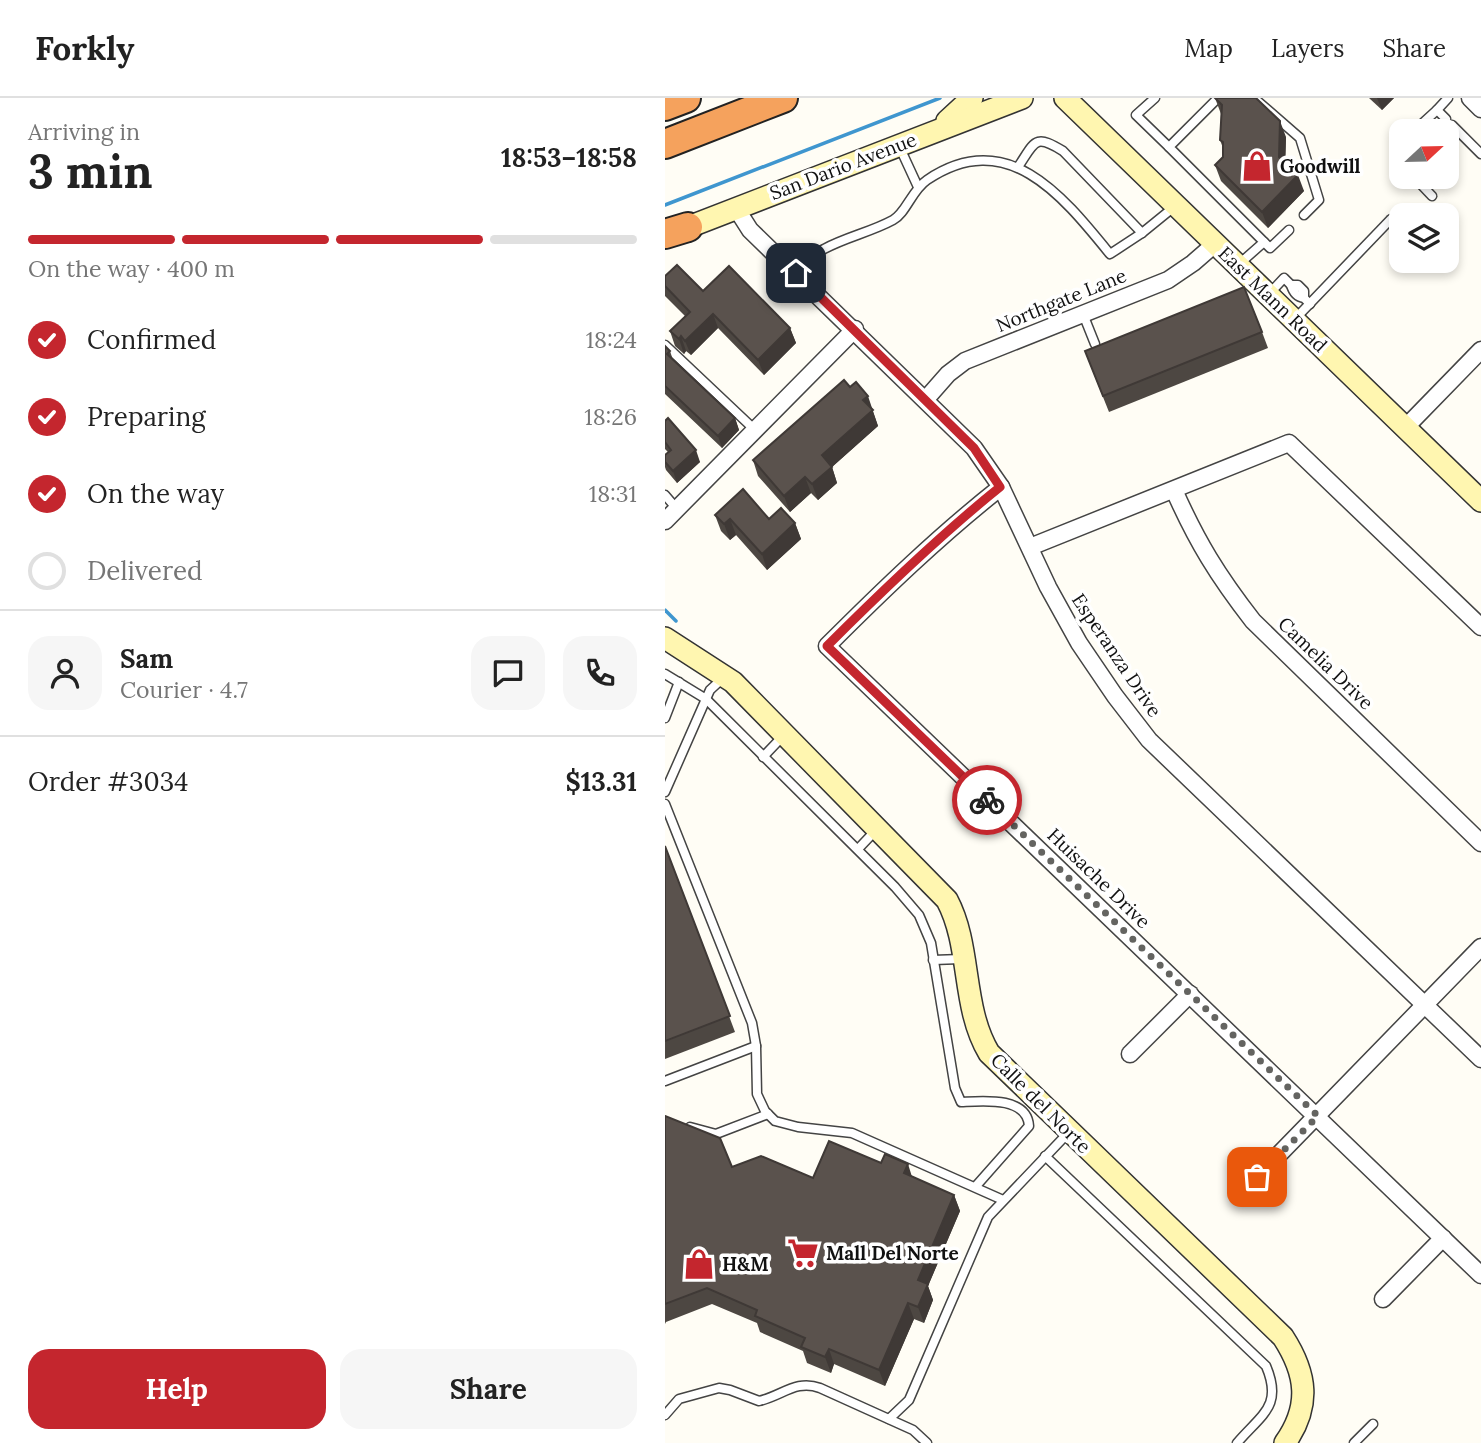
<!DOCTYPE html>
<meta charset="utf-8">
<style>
body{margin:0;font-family:Lora,serif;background:#f6f6f6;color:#222;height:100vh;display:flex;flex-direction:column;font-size:26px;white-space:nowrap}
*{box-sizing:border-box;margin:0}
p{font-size:23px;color:#767676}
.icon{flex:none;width:38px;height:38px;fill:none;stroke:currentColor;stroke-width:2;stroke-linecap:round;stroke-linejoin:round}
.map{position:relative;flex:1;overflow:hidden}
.sheet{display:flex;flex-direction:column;background:#fff;width:665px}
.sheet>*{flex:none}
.needle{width:46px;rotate:68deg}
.tools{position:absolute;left:724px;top:21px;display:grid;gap:14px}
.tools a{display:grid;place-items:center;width:70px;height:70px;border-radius:14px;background:#fff;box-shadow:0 4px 10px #0003;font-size:35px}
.pin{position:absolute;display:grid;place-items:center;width:60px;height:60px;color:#fff;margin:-30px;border-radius:14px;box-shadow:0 4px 10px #0006}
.courier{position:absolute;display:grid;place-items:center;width:70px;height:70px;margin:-35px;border:5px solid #c4262e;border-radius:50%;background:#fff;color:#222;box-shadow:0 2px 9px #0007}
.overview em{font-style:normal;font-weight:800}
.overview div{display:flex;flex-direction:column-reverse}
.overview{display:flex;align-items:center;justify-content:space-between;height:119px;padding:0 28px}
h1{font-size:46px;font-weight:800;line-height:52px}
.bar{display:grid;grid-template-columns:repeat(4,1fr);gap:10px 7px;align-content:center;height:84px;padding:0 28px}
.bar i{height:9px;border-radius:5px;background:#e0e0e0}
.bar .active{background:#c4262e}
.bar p{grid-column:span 4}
.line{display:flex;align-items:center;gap:18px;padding:0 28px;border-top:2px solid #e0e0e0}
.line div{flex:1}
.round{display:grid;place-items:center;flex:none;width:74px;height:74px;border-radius:21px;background:#f6f6f6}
ol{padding:0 28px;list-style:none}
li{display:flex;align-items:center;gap:21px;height:77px}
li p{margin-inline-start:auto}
li .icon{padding:7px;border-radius:50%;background:#c4262e;color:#fff;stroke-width:4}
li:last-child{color:#767676}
li i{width:38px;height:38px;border:4px solid #e0e0e0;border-radius:50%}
.action{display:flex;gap:14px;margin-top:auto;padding:14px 28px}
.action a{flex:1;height:80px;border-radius:21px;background:#c4262e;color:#fff;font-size:28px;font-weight:800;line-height:80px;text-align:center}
.action a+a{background:#f6f6f6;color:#222}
header{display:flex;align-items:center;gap:42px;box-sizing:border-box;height:98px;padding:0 35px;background:#fff;border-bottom:2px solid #e0e0e0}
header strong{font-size:33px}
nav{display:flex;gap:38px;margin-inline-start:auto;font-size:24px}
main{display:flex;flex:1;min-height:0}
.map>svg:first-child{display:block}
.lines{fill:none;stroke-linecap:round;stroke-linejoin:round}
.stream{stroke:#3f96cf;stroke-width:3.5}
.lane-casing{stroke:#444;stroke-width:11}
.street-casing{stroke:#444;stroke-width:19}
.secondary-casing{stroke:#333;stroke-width:24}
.highway-casing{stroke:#222;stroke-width:32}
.lane{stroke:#fff;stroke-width:8}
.street{stroke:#fff;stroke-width:16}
.secondary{stroke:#fff6b0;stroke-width:21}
.highway{stroke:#f5a25d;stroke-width:28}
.wall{fill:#4d4742}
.shaded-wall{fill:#3f3936}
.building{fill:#5a524d;stroke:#3f3936;stroke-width:2}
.done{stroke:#646461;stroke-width:7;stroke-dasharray:0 12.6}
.route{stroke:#c4262e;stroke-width:9}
.labels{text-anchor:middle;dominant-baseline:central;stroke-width:7;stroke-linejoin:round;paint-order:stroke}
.street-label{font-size:19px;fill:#111;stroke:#fff}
.poi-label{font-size:19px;font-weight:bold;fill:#111;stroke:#fff;text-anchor:start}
</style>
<header>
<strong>Forkly</strong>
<nav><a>Map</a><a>Layers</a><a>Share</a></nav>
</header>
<main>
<section class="sheet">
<div class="overview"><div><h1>3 min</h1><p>Arriving in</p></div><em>18:53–18:58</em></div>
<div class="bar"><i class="active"></i><i class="active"></i><i class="active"></i><i></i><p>On the way · 400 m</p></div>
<ol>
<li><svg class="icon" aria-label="check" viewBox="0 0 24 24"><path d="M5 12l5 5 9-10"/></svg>Confirmed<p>18:24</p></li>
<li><svg class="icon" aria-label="check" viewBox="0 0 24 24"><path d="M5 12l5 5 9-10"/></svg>Preparing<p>18:26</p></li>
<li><svg class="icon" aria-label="check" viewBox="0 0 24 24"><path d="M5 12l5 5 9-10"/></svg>On the way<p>18:31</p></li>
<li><i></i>Delivered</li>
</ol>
<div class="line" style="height:126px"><a class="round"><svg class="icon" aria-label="person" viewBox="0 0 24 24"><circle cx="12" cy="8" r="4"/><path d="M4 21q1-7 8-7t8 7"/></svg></a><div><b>Sam</b><p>Courier · 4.7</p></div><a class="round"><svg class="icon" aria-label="chat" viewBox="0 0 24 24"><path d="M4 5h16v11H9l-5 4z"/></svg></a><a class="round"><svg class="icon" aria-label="phone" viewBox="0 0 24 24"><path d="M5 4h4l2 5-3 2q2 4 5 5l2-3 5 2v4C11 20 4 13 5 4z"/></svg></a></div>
<div class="line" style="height:91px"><div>Order #3034</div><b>$13.31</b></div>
<div class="action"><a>Help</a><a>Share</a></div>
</section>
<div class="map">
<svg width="816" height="1345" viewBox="0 0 816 1345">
<rect width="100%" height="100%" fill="#fffdf5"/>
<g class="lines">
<!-- stream -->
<g class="stream">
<polyline points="0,107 275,0"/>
<polyline points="0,512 11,523"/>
</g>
<defs>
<g id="lane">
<polyline points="490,0 471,17 504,49"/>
<polyline points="553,0 504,49 599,144 573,167"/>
<polyline points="589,0 635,40 654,102 639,117"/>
<polyline points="781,21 772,12 783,0"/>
<polyline points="787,27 816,56"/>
<polyline points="749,33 772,12"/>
<polyline points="737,45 732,50 730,59 737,66"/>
<polyline points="235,50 253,89"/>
<path d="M353,69C370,44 369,35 398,53L477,135"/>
<polyline points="749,79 767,98"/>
<polyline points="599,144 605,150 624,132"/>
<path d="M131,175C139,167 149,156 159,151C181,139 206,134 228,122C241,115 247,92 262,82C342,28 397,97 445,156L477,135L509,109"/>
<polyline points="604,196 619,180 626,187"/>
<path d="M639,200C631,199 628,194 626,187H633L639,193V200L645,206"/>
<polyline points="418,216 430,246"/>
<polyline points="629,222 726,121"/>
<polyline points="0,247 90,332"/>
<polyline points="0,397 12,411"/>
<path d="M0,576L41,601L230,789L254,817L266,845L290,990L296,1004C317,1003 362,998 364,1028L311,1088"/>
<polyline points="0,620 14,584"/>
<polyline points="98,659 118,638"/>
<polyline points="0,694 41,601 45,592 58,580"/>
<polyline points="0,706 87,925 91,948 92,996 100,1013 110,1023 133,1029 187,1035 338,1102"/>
<polyline points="193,751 212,731"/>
<polyline points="268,862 296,861"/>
<polyline points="0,983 91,948"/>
<polyline points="25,1029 51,1036 103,1016"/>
<path d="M380,1058L601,1268C618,1308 597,1316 572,1345"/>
<path d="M0,1317L14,1301L54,1290L65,1292L94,1303C117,1298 131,1281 155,1290L248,1332L262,1345"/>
<polyline points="224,1321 244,1302 323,1119 403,1035"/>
<polyline points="689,1345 708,1326"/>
</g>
<g id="street">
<polyline points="805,0 816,11"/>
<polyline points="71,110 85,132 309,350 336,389 383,489 414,545 450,598 484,642 816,961"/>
<polyline points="261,301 283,276 300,263 503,182 528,165 551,145"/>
<polyline points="740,330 816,252"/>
<path d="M336,389C274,438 218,492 162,548L816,1177"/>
<path d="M509,392C532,444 553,478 588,523L816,745"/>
<polyline points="0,423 190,231"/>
<polyline points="365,449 624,345 816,529"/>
<polyline points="465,956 525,896"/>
<polyline points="592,1079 816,849"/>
<polyline points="718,1201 778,1140"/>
</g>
<g id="secondary">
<polyline points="400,0 816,403"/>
<polyline points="282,23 307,0"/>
<polyline points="8,135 357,0"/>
<path d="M0,540L68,584L282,802C307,849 296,908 324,955L618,1239C642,1276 646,1308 620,1345"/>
</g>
<g id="highway">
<polyline points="0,8 21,0"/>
<polyline points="0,46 118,0"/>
<polyline points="0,136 23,129"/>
</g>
</defs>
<!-- lane casing -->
<use href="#lane" class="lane-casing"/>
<!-- street casing -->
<use href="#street" class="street-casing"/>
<!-- secondary casing -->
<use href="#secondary" class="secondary-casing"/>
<!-- highway casing -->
<use href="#highway" class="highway-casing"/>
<!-- lane -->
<use href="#lane" class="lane"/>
<!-- street -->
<use href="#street" class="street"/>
<!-- secondary -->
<use href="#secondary" class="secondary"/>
<!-- highway -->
<use href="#highway" class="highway"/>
</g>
<!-- wall -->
<g class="wall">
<polygon points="550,0 621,39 620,65 639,93 603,130 556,83 550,67 558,59 558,50 555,42 556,16"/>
<polygon points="704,0 729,0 717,12"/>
<polygon points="0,178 125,230 131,245 99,277 53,230 26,257 21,253 19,256 10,248 5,233 20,218 0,198"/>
<polygon points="597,234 603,250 444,314 426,269"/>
<polygon points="0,248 5,253 8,262 70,320 74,332 57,350 0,296"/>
<polygon points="208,314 213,328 167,369 172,385 153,402 146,395 125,414 93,378 88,362"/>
<polygon points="0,323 35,364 12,385 1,372 0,369 0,357 3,354 0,351"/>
<polygon points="50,417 104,421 130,425 136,441 102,472 71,437 65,442 56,433"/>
<polygon points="0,748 70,934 0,961"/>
<polygon points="0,1018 67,1069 148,1080 248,1079 289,1097 295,1113 263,1188 268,1202 259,1225 249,1221 220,1288 169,1266 166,1275 142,1265 138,1253 95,1234 92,1225 47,1206 1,1224 0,1226"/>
</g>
<!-- shaded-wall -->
<g class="shaded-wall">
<polygon points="712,0 729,0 717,12"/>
<polygon points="615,23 621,39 620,75 614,59"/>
<polygon points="633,77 639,93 603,130 597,114"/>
<polygon points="48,216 53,230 26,257 20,243"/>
<polygon points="125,230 131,245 99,277 93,262"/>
<polygon points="16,238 21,253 19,256 14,241"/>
<polygon points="203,298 213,328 167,369 172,385 153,402 147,386 157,357 198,302"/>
<polygon points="70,320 74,332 57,350 53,338"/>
<polygon points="31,352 35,364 12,385 8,373"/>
<polygon points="140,379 146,395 125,414 119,398"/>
<polygon points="65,421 71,437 65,442 59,426"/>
<polygon points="130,425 136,441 102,472 97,456"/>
<polygon points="243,1066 248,1082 239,1075"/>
<polygon points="289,1097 295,1113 263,1188 268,1202 259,1225 253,1209 253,1182"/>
<polygon points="243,1205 249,1221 220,1288 214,1272"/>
<polygon points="164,1251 169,1266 166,1275 160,1259"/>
</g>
<!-- building -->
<g class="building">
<polygon points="550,0 591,0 615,23 614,59 633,77 597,114 550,67 558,59 558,44 555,42 557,7"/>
<polygon points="12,167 38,193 64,168 125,230 93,262 48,216 20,243 16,238 14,241 5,233 25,214 0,188 0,178"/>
<polygon points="579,189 597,234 438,298 420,253"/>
<polygon points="0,248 5,253 2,256 70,320 53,338 0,288"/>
<polygon points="179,282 185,289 191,284 203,298 198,302 208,312 157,357 167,369 147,386 140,379 119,398 88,362"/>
<polygon points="3,320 31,352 8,373 0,364 0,357 6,352 0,344 0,323"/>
<polygon points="78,391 104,421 116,410 130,425 97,456 65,421 59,426 50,417"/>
<polygon points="0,748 65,918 0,943"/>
<polygon points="0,1018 55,1040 67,1069 96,1058 148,1080 164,1043 216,1065 220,1056 243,1066 239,1075 289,1097 253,1182 263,1186 253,1209 243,1205 214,1272 164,1251 160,1259 136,1249 140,1240 90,1218 92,1212 42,1190 0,1206"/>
</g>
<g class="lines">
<!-- done -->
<polyline class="done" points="322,702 653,1018 592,1079"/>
<!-- route -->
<path class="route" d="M131,175L309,350L335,389C274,438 218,492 162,548L322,702"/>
</g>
<!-- icons -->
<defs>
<symbol id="shop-bare" viewBox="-9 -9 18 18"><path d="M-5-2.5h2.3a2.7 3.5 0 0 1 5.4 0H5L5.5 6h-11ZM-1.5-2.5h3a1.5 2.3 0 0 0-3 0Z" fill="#c4262e" stroke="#fff" stroke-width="2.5" paint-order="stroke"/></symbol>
<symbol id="supermarket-bare" viewBox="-9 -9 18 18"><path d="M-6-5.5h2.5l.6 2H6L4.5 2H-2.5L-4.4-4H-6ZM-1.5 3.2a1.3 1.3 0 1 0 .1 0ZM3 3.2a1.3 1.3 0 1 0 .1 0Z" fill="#c4262e" stroke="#fff" stroke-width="2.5" paint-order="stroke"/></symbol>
</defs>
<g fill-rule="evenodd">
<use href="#shop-bare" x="570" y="46" width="44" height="44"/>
<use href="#supermarket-bare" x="116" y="1133" width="44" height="44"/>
<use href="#shop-bare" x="12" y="1144" width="44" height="44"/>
</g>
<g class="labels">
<!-- street labels -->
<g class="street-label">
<text transform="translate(178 68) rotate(-21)">San Dario Avenue</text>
<text transform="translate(608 201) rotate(44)">East Mann Road</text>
<text transform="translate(396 202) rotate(-22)">Northgate Lane</text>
<text transform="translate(452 557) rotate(56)">Esperanza Drive</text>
<text transform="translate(661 565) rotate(44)">Camelia Drive</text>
<text transform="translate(434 780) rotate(44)">Huisache Drive</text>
<text transform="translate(376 1005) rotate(45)">Calle del Norte</text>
</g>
<!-- poi labels -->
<g class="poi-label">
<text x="615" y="68">Goodwill</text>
<text x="161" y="1155">Mall Del Norte</text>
<text x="57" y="1166">H&amp;M</text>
</g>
</g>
</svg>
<div class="tools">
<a><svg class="needle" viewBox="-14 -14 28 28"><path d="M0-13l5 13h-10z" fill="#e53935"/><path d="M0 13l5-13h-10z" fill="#767676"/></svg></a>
<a><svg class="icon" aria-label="layers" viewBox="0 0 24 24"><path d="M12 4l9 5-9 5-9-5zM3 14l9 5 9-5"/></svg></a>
</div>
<div class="pin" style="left:592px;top:1079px;background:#ea580c"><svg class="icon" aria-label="bag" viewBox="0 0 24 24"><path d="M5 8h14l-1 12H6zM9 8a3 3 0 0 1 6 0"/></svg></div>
<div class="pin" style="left:131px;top:175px;background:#1f2937"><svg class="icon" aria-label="home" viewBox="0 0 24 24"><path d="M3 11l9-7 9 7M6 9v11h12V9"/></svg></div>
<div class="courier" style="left:322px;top:702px"><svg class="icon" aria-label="bike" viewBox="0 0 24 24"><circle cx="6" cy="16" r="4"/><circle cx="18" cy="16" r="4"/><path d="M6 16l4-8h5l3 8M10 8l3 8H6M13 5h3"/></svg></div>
</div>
</main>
